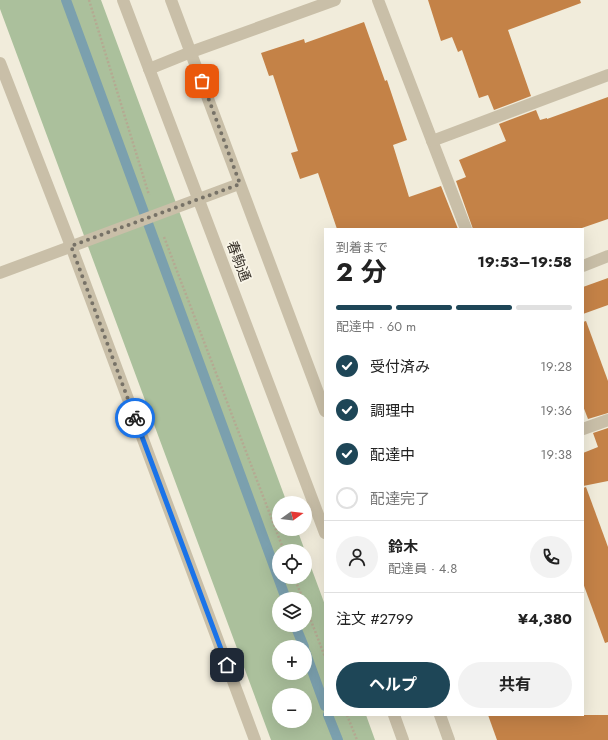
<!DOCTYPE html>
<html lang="ja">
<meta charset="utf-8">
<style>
body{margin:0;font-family:Jost,"Noto Sans JP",sans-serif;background:#f2f2f2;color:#222;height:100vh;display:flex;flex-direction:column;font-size:15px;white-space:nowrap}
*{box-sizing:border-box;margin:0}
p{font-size:13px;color:#767676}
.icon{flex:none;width:22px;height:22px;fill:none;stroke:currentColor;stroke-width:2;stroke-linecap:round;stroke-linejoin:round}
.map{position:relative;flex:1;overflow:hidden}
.details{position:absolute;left:324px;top:228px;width:260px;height:488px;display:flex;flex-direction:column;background:#fff;border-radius:0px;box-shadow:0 4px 16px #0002}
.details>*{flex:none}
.needle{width:26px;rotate:75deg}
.tools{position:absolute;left:272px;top:496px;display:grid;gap:8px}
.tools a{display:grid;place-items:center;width:40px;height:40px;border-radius:50%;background:#fff;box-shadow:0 4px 16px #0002;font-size:20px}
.pin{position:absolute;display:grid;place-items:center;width:34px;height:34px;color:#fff;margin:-17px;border-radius:8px;box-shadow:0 2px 6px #0006}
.courier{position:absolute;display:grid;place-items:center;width:40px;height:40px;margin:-20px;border:3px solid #1a73e8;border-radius:50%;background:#fff;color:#222;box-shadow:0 1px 5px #0007}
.summary em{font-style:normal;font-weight:700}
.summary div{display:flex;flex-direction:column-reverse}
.summary{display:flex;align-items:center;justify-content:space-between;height:68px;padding:0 12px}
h1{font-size:26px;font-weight:700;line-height:30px}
.bar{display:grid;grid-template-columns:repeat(4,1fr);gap:6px 4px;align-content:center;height:48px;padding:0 12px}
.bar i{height:5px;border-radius:3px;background:#e0e0e0}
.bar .on{background:#1e4657}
.bar p{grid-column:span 4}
.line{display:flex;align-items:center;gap:10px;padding:0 12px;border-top:1px solid #e0e0e0}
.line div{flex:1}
.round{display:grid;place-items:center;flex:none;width:42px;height:42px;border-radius:21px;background:#f2f2f2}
ol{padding:0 12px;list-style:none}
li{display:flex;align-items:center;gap:12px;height:44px}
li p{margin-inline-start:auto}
li .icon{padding:4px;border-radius:50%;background:#1e4657;color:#fff;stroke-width:4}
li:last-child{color:#767676}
li i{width:22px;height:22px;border:2px solid #e0e0e0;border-radius:50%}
.cta{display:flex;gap:8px;margin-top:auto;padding:8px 12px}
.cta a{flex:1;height:46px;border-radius:24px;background:#1e4657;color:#fff;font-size:16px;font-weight:700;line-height:46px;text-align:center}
.cta a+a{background:#f2f2f2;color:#222}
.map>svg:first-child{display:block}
.green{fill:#abc09c;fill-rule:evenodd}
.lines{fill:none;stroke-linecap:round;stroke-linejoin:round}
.stream{stroke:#7ba0ae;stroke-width:10}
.building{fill:#c48247}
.path{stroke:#b5a992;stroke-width:2.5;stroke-dasharray:2 2;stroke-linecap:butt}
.minor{stroke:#c9bfa8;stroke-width:12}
.done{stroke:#777267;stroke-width:4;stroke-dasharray:0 7.2}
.route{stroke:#1a73e8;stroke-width:5}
.labels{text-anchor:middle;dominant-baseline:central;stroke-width:3.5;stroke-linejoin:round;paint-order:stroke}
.street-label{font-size:14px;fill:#363028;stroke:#f9f5e8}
</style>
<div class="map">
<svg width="608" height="740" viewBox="0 0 608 740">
<rect width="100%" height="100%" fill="#f1ecdb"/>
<!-- green -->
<path class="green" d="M0,0H101L287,503H279V529H297L305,551H279V577H305V551L325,605V715H366L375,740H271L0,9ZM279,599H305V625H279ZM279,647H305V673H279ZM279,695H305V721H279Z"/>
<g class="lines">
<!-- stream -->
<g class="stream">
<polyline points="66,0 286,599"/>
<polyline points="295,625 304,647"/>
<polyline points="305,651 325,706"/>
<polyline points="328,715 338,740"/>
</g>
</g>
<!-- building -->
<g class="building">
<polygon points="428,0 580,0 581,3 508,30 531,96 494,110 488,95 479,98 462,50 458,52 452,37 441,41"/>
<polygon points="364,22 385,81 387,80 407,140 393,145 409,197 441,186 458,229 337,229 318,173 300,179 291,153 298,151 273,75 269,76 261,53 304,39 305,43"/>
<polygon points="608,97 608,219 579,229 473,229 456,181 466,177 459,160 506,141 499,124 536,110 540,120 547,118 547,119"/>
<polygon points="608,278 608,305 583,314 583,287"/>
<polygon points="586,321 608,381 608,413 588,419 583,406 583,322"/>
<polygon points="608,428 608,481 583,486 583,453 598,447 593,433"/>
<polygon points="586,487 608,547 608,642 605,643 583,583 583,488"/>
<polygon points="488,715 608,715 608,740 497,740"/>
</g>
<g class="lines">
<!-- path -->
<g class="path">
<polyline points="89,0 149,195"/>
<polyline points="164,237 284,551"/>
<polyline points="294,577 303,599"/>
<polyline points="305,605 325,657"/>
<polyline points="347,715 357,740"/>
</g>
<!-- minor -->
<g class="minor">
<polyline points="123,0 325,533"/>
<polyline points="171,0 325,411"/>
<polyline points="378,0 466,229"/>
<polyline points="0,63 71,246 255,740"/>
<polyline points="149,69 191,52 335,0"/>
<polyline points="432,141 608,75"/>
<polyline points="583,266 608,256"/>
<polyline points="0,273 239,184"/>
<polyline points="583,429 608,420"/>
<polyline points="394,715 403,740"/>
<polyline points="440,715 449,740"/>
</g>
</g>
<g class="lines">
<!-- done -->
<polyline class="done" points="135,418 71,246 240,184 202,81"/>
<!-- route -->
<polyline class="route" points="135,418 227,665"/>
</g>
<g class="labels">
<!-- street labels -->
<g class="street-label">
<text transform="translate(239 261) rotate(69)">春駒通</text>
</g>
</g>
</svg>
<div class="tools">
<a><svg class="needle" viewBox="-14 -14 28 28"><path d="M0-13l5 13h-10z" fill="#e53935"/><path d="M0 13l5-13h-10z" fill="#767676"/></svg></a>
<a><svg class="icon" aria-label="locate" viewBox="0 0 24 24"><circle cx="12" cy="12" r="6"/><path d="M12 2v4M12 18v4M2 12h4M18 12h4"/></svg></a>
<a><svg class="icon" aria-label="layers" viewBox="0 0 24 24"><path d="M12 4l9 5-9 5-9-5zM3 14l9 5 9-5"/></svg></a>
<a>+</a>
<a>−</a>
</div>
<div class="pin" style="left:202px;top:81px;background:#ea580c"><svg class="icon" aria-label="bag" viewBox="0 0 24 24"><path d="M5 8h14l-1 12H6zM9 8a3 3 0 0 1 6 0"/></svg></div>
<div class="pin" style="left:227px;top:665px;background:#1f2937"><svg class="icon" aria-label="home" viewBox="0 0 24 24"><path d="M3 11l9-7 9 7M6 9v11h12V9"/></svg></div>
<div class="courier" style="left:135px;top:418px"><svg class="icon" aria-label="bike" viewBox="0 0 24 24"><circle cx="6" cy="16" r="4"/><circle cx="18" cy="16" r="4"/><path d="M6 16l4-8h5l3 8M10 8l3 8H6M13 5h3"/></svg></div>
<section class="details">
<div class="summary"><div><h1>2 分</h1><p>到着まで</p></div><em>19:53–19:58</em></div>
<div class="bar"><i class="on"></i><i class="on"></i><i class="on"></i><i></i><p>配達中 · 60 m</p></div>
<ol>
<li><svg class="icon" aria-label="check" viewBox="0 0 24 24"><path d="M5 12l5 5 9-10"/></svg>受付済み<p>19:28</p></li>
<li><svg class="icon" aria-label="check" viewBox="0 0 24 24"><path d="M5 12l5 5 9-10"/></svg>調理中<p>19:36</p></li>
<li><svg class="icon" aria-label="check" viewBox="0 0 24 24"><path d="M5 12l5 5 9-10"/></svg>配達中<p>19:38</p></li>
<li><i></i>配達完了</li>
</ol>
<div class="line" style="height:72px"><a class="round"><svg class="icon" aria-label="person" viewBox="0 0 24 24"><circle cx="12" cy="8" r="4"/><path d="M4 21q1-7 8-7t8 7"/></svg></a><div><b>鈴木</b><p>配達員 · 4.8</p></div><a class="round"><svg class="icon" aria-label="phone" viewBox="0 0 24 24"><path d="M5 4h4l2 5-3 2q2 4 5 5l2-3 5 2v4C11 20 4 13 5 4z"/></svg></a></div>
<div class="line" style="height:52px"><div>注文 #2799</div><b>¥4,380</b></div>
<div class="cta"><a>ヘルプ</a><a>共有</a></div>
</section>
</div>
